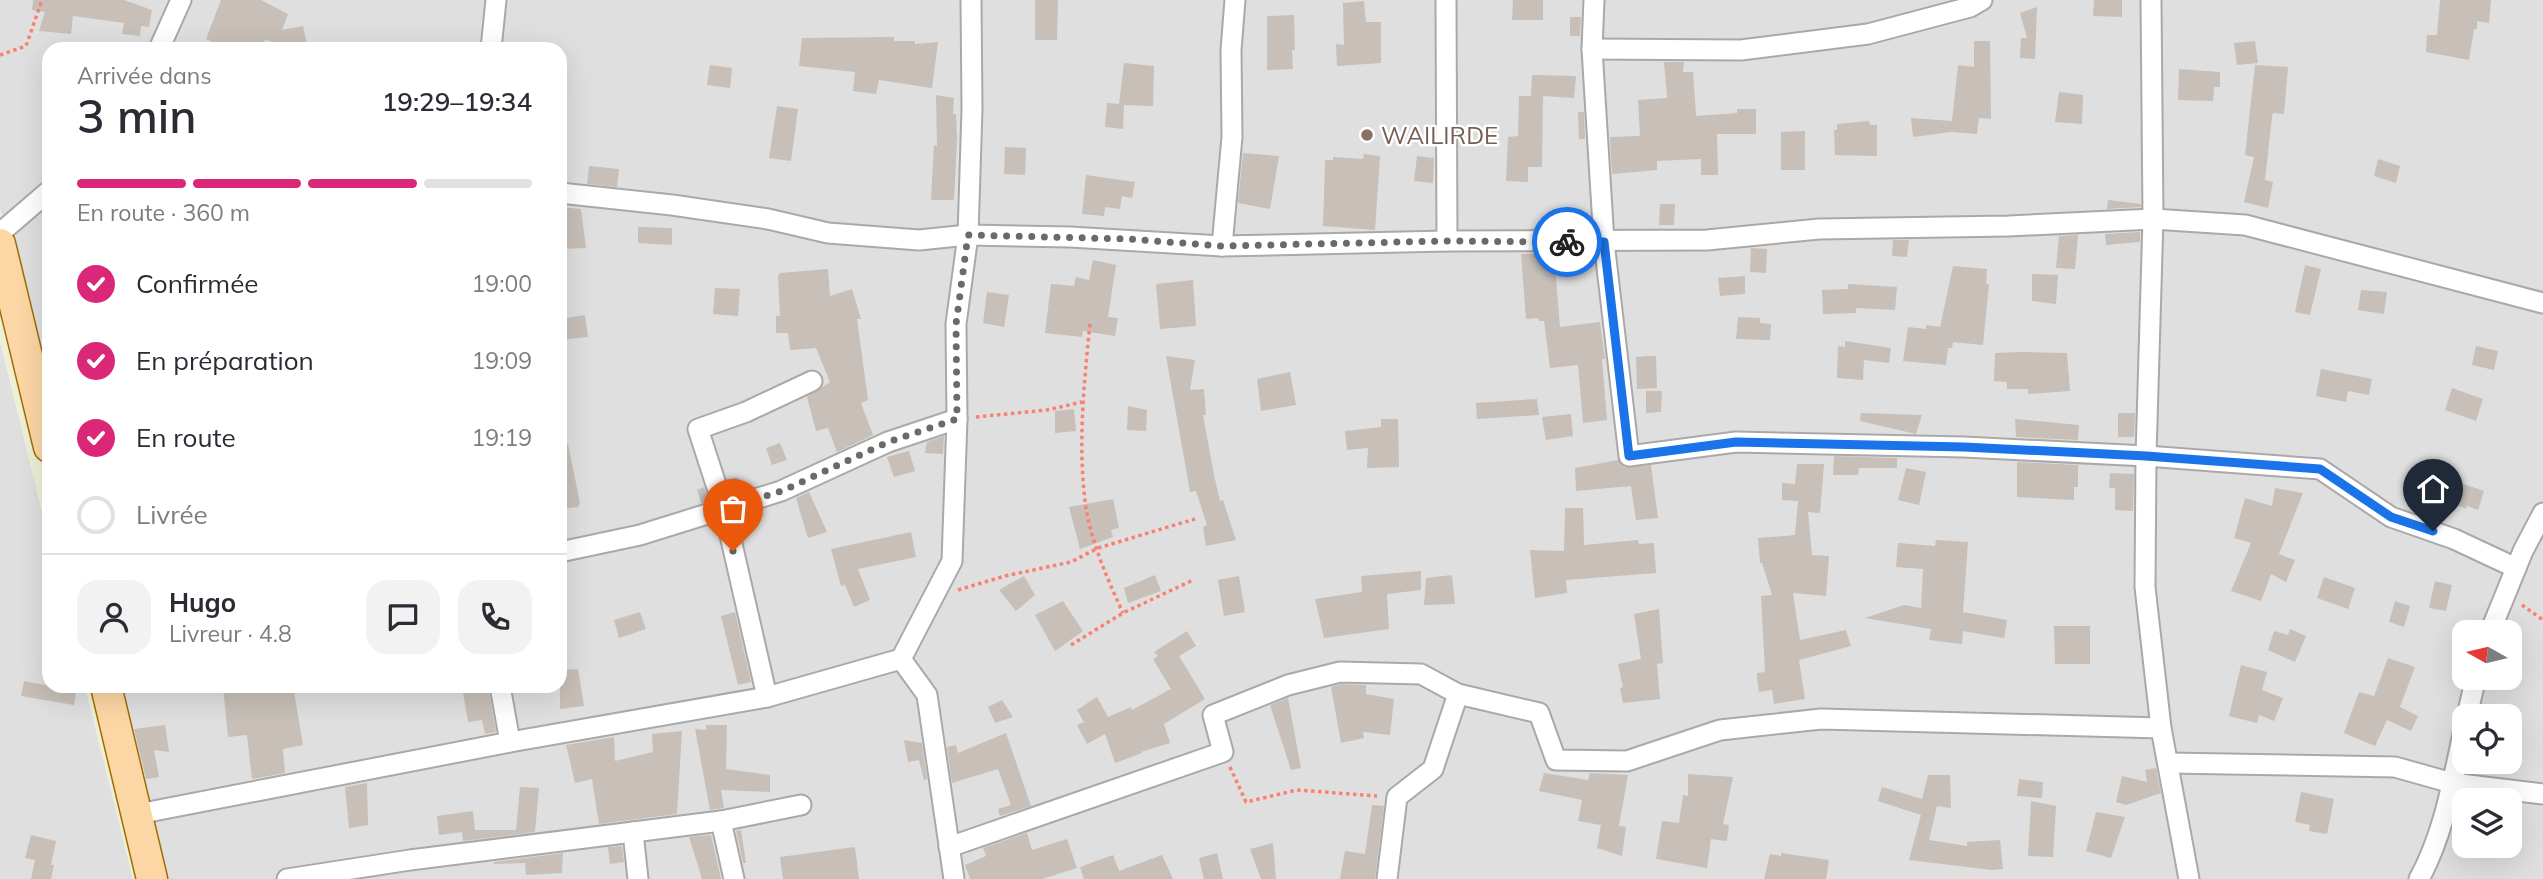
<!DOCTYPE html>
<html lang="fr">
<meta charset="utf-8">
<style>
body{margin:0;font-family:Mulish,sans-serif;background:#f2f2f3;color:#2b2b33;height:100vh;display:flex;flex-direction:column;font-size:26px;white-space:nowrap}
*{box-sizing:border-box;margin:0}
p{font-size:23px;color:#7c7c81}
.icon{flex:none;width:38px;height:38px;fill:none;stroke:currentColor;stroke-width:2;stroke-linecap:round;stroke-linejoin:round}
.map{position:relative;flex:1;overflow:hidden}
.sheet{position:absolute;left:42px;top:42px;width:525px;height:651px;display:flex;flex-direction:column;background:#fff;border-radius:21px;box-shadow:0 7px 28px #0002}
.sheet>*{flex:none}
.needle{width:46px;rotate:278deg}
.fabs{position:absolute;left:2452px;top:620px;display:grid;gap:14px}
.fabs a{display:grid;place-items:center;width:70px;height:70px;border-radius:14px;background:#fff;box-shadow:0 7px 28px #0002;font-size:35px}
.pin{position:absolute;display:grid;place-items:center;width:60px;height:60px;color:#fff;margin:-72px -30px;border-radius:50% 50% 50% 0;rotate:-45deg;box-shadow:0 0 7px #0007}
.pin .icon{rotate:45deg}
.courier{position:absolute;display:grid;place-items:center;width:70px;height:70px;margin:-35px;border:5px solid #1a73e8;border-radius:50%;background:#fff;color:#222;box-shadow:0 2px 9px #0007}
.headline em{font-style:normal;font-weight:600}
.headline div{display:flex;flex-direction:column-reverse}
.headline{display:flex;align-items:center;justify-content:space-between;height:119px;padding:0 35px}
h1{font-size:46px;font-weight:600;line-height:52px}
.bar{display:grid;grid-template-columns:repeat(4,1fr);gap:10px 7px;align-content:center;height:84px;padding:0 35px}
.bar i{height:9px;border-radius:5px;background:#e1e1e2}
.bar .on{background:#db2777}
.bar p{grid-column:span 4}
.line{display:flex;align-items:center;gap:18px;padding:0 35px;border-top:2px solid #e1e1e2}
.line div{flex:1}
.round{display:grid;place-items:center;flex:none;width:74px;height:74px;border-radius:21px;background:#f2f2f3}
ol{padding:0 35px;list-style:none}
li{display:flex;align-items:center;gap:21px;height:77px}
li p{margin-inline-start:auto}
li .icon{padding:7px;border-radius:50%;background:#db2777;color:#fff;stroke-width:4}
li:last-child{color:#7c7c81}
li i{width:38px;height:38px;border:4px solid #e1e1e2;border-radius:50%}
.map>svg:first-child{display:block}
.residential{fill:#e0dfdf;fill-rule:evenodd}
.farmland{fill:#eef0d5}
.building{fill:#c7bfb8}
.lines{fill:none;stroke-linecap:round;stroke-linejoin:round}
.minor-casing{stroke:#a9a9a9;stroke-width:23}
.primary-casing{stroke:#a06b00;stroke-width:33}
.path{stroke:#fa8072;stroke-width:3.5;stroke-dasharray:3.5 3.5;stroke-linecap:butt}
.minor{stroke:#fff;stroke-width:19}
.primary{stroke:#fcd6a4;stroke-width:30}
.done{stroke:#6b6a68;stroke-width:7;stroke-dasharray:0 12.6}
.route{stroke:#1a73e8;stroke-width:9}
.education-dot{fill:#8d6e63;stroke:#fff;stroke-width:2.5}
.labels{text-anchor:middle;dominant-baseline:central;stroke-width:5;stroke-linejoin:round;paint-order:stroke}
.education-label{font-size:24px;fill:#785e54;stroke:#fff;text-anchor:start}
</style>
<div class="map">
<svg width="2543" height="879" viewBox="0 0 2543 879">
<rect width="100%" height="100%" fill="#f2efe9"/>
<!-- residential -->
<g class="residential">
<path d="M0,0H2543V879H166L110,686H560V49H49V426L0,208ZM2464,632H2510V677H2464ZM2464,716H2510V761H2464ZM2464,800H2510V845H2464Z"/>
<polygon points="0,341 49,540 49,686 85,686 133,879 0,879"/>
</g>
<!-- farmland -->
<g class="farmland">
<polygon points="0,209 49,426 49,540 0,341"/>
<polygon points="85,686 110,686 166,879 133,879"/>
</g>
<!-- building -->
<g class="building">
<polygon points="33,0 124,0 152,10 149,27 141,26 140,36 122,34 124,23 73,16 71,34 39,31 45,12 32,10"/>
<polygon points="221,0 261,0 288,14 282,30 303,26 308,49 265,40 262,49 229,49 206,39"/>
<polygon points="1035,0 1058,0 1057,40 1035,40"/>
<polygon points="1513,0 1543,0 1543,20 1512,20"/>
<polygon points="2094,0 2122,0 2122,17 2093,16"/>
<polygon points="2440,0 2491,0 2489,23 2477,21 2477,29 2474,29 2469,60 2426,52 2427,35 2437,35"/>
<polygon points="1364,1 1366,22 1381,22 1381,63 1337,66 1336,44 1344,45 1343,3"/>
<polygon points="2037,7 2035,59 2020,58 2021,38 2027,38 2020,13"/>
<polygon points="1294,15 1295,50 1292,50 1293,69 1267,70 1267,16"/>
<polygon points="1570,17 1581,17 1580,36 1570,36"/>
<polygon points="894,37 894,41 915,41 915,44 938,42 932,88 879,80 876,94 853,91 855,72 799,66 802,38"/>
<polygon points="1974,41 1990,41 1991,119 1979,118 1977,134 1951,132 1913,137 1911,118 1952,121 1958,65 1974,67"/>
<polygon points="2255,41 2258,63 2237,65 2234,43"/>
<polygon points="1664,62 1684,62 1683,72 1693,72 1696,116 1737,113 1737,109 1756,109 1756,134 1717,134 1718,175 1701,175 1701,159 1657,161 1657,170 1612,174 1610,137 1640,136 1638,100 1667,98"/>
<polygon points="1124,63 1154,66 1153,106 1124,105 1123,129 1105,127 1107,103 1119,104"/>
<polygon points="710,65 732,68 730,88 707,85"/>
<polygon points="2255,65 2288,67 2284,114 2273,113 2272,117 2265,180 2273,182 2268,208 2244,202 2254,157 2245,155"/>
<polygon points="2179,69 2220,72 2220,87 2214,87 2213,101 2178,100"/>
<polygon points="1532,75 1576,76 1574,98 1543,96 1542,167 1528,167 1528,182 1506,181 1508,137 1518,136 1519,96 1534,96 1531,96"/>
<polygon points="2059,92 2083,95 2082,124 2055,122"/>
<polygon points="936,95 954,98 953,114 956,114 957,139 954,200 931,200 934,145 937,146"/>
<polygon points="777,106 798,109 791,161 769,158"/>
<polygon points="1578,112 1584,112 1585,139 1579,139"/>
<polygon points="1869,121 1870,125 1877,125 1877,156 1835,155 1834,130 1837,130 1837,124"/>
<polygon points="1805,131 1805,170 1781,170 1781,132"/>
<polygon points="1005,147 1026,148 1025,175 1004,174"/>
<polygon points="1243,153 1279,156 1270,209 1238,203"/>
<polygon points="1364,154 1380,156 1375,230 1323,226 1325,160 1333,160 1333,157 1363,159"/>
<polygon points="1417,156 1434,158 1433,183 1414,181"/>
<polygon points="2378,159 2400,166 2396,183 2374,176"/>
<polygon points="589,166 619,169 617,187 587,184"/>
<polygon points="1086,175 1135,182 1132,198 1122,196 1120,209 1105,207 1104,216 1082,214"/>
<polygon points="2108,200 2141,204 2141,207 2107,209"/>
<polygon points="1660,204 1675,204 1674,225 1659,225"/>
<polygon points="560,207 581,209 586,248 560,249"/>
<polygon points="638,227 672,228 672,245 638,243"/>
<polygon points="2140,232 2140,242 2106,245 2105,234"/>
<polygon points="2078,235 2075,269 2056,268 2059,236"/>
<polygon points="1893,240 1909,240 1907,257 1892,256"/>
<polygon points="1751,248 1767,249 1766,273 1750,272"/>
<polygon points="1587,253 1587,268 1555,267 1560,327 1600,322 1605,359 1602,359 1607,420 1583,423 1578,365 1550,368 1544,321 1539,321 1538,318 1526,319 1521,254"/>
<polygon points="1093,260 1116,265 1108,317 1118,318 1115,336 1083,331 1082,337 1045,333 1051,284 1074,286 1076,277 1089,280"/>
<polygon points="2305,265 2321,269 2310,315 2295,312"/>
<polygon points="1953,266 1987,269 1986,284 1989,284 1983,345 1953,342 1952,348 1948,348 1946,365 1903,361 1908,327 1926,329 1926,325 1940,327"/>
<polygon points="828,269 830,296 852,289 861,319 857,319 868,400 861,403 873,435 837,452 828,428 816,431 807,397 830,382 816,348 790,350 788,333 776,333 776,316 780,316 778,276 780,273"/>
<polygon points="2032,274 2058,275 2056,304 2032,301"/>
<polygon points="1745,276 1745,294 1720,296 1718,278"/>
<polygon points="1193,280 1196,326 1160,329 1156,284"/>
<polygon points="1848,284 1897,287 1895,310 1856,308 1856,313 1823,314 1822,290 1848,289"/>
<polygon points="715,288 740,289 738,316 713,314"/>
<polygon points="2361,290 2387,292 2384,314 2358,310"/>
<polygon points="987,292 1009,295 1004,327 983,323"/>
<polygon points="585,315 588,337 560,340 560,319"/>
<polygon points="1738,317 1760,318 1760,323 1771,324 1770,340 1736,339"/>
<polygon points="1845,341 1891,348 1889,363 1864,360 1863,380 1837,378 1838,346 1845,347"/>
<polygon points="2476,346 2498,351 2494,370 2472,365"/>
<polygon points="2019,352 2067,353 2070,391 2028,394 2028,389 2007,389 2007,382 1994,381 1995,353"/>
<polygon points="1166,356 1195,360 1190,390 1204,389 1206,415 1203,415 1214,475 1220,501 1223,500 1236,540 1206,546 1203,527 1207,525 1196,491 1190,492"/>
<polygon points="1648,356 1656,356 1657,388 1637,389 1636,357"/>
<polygon points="2321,369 2372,379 2369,395 2348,391 2346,402 2316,396"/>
<polygon points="1290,372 1296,405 1261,411 1257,379"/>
<polygon points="2452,388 2483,399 2476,421 2445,410"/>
<polygon points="1646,391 1662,391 1661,412 1646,413"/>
<polygon points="1537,399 1539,415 1477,419 1476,403"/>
<polygon points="1128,406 1147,410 1146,431 1127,430"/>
<polygon points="1074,409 1076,431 1055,433 1055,411"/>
<polygon points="1861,413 1922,415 1916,434 1860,421"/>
<polygon points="2118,413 2135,413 2134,437 2118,437"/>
<polygon points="1571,414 1573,436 1546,440 1542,417"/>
<polygon points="1381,419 1398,419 1399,467 1367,468 1368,448 1347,450 1345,431 1381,427"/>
<polygon points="2015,419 2079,425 2078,440 2016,437"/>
<polygon points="944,436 943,454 925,453 927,442"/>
<polygon points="780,443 787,460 772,465 766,448"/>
<polygon points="568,444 580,503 578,507 560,509 560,445"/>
<polygon points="909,451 915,471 894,477 887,457"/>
<polygon points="1834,456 1897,458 1897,468 1859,468 1858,475 1833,475"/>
<polygon points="1618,460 1625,467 1651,465 1658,518 1636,520 1631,486 1576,491 1575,468"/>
<polygon points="2017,462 2078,465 2078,487 2074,487 2074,500 2017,497"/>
<polygon points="1797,464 1824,464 1820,513 1808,512 1812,555 1829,556 1826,596 1793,593 1800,640 1846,630 1851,646 1799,660 1805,699 1774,704 1772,690 1759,692 1757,677 1757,673 1765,672 1761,596 1772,595 1762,563 1760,563 1758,538 1795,535 1798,501 1782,500 1782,483 1795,484"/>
<polygon points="1906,468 1926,472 1919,505 1898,500"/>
<polygon points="2110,473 2134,474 2133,511 2115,510 2115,488 2109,488"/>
<polygon points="737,477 742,490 732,494 727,480"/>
<polygon points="2452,480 2484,491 2478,510 2467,506 2466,509 2444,499"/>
<polygon points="704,487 708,501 701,503 697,490"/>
<polygon points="2275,488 2303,493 2279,554 2295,560 2286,582 2271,574 2261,601 2231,591 2251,543 2234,538 2245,498 2272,506"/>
<polygon points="809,492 827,532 808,538 796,498"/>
<polygon points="1113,499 1119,528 1111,530 1113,537 1080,549 1069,507"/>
<polygon points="1565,508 1583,508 1584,545 1638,540 1639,544 1654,543 1656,573 1566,580 1567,593 1535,598 1530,550 1564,551"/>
<polygon points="911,532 916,557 858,569 870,600 854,607 845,585 841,586 831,549"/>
<polygon points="1936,540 1968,542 1963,612 2007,620 2004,638 1963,631 1962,644 1929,640 1931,629 1865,618 1904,605 1921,608 1923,569 1896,567 1898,543 1935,546"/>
<polygon points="1421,571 1421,590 1387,594 1389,629 1324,638 1315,599 1362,592 1361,576"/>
<polygon points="1155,575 1161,591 1128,603 1124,588"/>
<polygon points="1452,575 1455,604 1424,605 1426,578"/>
<polygon points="1024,576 1035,595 1016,611 999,590"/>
<polygon points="1239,576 1245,612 1224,616 1218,580"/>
<polygon points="2324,577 2355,588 2348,609 2317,598"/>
<polygon points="2435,581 2452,585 2446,611 2429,608"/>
<polygon points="1063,601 1083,631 1055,651 1035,615"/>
<polygon points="2395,601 2410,606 2404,627 2389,622"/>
<polygon points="1659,609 1663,663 1657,664 1660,699 1623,703 1620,688 1623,687 1618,664 1641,659 1634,614"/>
<polygon points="640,612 646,629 619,638 614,620"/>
<polygon points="735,612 751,682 738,685 721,616"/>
<polygon points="2054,626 2090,626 2090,664 2055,664"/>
<polygon points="2290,629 2306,636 2295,662 2268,650 2274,631 2288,635"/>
<polygon points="1187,631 1196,646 1179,656 1205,699 1164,724 1170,743 1141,752 1142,753 1115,763 1105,734 1087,744 1077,725 1084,722 1077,710 1097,697 1108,717 1131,707 1132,710 1171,689 1153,659 1158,656 1154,652"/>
<polygon points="2388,658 2415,667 2400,707 2418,716 2411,731 2387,720 2375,746 2344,733 2359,692 2374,696"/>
<polygon points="2241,665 2267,672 2262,690 2283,698 2274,721 2259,715 2257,723 2229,716"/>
<polygon points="578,669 584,706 560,709 560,670"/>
<polygon points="24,681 76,691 74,705 21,696"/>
<polygon points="1341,684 1366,685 1366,694 1394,699 1390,735 1363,732 1364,738 1341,743 1331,687"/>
<polygon points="223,686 293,686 303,745 283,749 285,773 252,779 247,735 228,737"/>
<polygon points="462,686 488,686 496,732 485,734 482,720 468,722"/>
<polygon points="1288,698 1301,768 1291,770 1270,705"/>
<polygon points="1002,700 1013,717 995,723 988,707"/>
<polygon points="165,725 169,752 154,750 159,777 146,779 134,729"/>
<polygon points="706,725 727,725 726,769 770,775 770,792 721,790 724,808 710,810 695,729 706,730"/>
<polygon points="682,731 677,814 599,824 592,779 575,783 566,745 614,737 615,761 653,752 652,734"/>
<polygon points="1006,733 1031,806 1000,816 998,809 1011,805 998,769 952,783 947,747 956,745 958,753"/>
<polygon points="904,740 922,743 927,779 924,780 919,760 908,762"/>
<polygon points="2156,768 2161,793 2126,805 2116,802 2122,776 2147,782 2145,770"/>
<polygon points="1544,773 1588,780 1590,773 1628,775 1619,826 1626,827 1622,856 1597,848 1601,825 1578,821 1582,800 1539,791"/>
<polygon points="1688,774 1733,777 1723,824 1729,825 1727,841 1711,839 1707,868 1656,859 1662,821 1679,823 1683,795 1688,796"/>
<polygon points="1928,775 1950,775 1951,808 1937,806 1929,840 1967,846 1967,842 2000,840 2003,869 1992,870 1909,860 1921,815 1878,801 1882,787 1922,799"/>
<polygon points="2019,779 2043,782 2042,798 2017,796"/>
<polygon points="367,783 368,825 349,828 345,787"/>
<polygon points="520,787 539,788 535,832 463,841 462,832 439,835 437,816 473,811 475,830 516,830"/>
<polygon points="2301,792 2334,799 2327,834 2309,831 2310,825 2295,822"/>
<polygon points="2031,801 2056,806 2053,857 2028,856"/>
<polygon points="1372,805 1384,806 1375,879 1340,879 1345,851 1365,854"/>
<polygon points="2096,812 2125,817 2111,858 2086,851"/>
<polygon points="741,830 746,863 743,863 736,831"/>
<polygon points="1027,833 1032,850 1067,839 1077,868 1042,879 970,879 965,865 986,856 983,848"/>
<polygon points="31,835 56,841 51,865 54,865 51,879 31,879 35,860 25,858"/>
<polygon points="711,835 721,879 702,879 689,837"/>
<polygon points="1273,843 1276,879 1261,879 1250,849"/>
<polygon points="622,846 624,862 610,864 608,847"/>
<polygon points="855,847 859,879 783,879 780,857"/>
<polygon points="563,853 562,873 526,875 525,863 494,864 494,862"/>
<polygon points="1217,853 1223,879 1204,879 1199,858"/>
<polygon points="1781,853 1829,860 1826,879 1764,879 1770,854 1781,856"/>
<polygon points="1113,855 1119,871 1162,855 1173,879 1084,879 1080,867"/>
</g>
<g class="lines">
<defs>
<g id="minor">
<polyline points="1446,0 1447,241"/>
<polyline points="1594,0 1592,49 1604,242 1629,456 1736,442 1964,447 2146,456 2320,469 2391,517 2454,539 2516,568"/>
<polyline points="2151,0 2153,219 2146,456 2145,587 2161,728 2189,879"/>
<polyline points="159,49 181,0"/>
<polyline points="491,49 496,0"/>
<polyline points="1592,49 1741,50 1868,34 1970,7 1982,0"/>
<polyline points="560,193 672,205 768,219 828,233 919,240 968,235 1070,237 1222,246 1447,241 1707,240 1819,229 2009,226 2153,219 2245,225 2543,303"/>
<polyline points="0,233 49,191"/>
<polyline points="1222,246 1232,137 1231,50 1235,0"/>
<polyline points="560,552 640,535 781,491 888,442 957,419"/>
<polyline points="2490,632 2523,551 2543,513"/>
<polyline points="901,659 927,695 954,879"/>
<polyline points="500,686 510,742"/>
<polyline points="767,697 724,509 698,429 746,412 812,381"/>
<polyline points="2467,716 2476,677"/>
<polyline points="2168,763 2395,767 2452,783 2543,794"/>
<polyline points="138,814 510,742 767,697 901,659 952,561 957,419 956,324 968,235 972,109 971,0"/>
<polyline points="721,821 734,879"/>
<polyline points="633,832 638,879"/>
<polyline points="949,847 1223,752 1213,715 1288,685 1340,672 1421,674 1458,694"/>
<polyline points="287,879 410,860 721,821 801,805"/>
<polyline points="1387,879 1397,797 1433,769 1458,694 1539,713 1556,760 1627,761 1720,730 1821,719 2161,728"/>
<path d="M2419,879C2444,834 2453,779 2464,729"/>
</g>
<g id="primary">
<polyline points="0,244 49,447"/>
<polyline points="106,686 152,879"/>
</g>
</defs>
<!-- minor casing -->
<use href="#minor" class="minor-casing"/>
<!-- primary casing -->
<use href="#primary" class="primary-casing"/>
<!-- path -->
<g class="path">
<polyline points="0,55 26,46 42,0"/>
<path d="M1090,324C1084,383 1078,442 1085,501C1090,540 1107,578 1123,613"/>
<polyline points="976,417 1047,410 1082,402"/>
<polyline points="958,590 1005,576 1071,562 1098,548 1195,519"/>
<polyline points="2522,605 2543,620"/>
<polyline points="1071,645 1123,613 1193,580"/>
<polyline points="1230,767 1246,802 1297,790 1377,796"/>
</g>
<!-- minor -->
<use href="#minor" class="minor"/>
<!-- primary -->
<use href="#primary" class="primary"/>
</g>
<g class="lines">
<!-- done -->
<polyline class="done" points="733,551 724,509 782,491 888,442 957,419 956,324 968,235 1128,239 1222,246 1447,241 1567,242"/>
<!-- route -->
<polyline class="route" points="1567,242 1604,242 1629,456 1736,442 1964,447 2146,456 2320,469 2391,517 2433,531"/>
</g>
<!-- markers -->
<circle class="education-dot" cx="1367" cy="135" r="7"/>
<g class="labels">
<!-- education labels -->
<g class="education-label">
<text x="1381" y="135">WAILIRDE</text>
</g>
</g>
</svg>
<div class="fabs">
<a><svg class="needle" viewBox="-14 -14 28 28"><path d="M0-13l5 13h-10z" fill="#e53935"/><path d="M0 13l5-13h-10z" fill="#7c7c81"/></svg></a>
<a><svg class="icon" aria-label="locate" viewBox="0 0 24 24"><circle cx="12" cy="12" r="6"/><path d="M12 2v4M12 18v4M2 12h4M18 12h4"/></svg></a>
<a><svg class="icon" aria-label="layers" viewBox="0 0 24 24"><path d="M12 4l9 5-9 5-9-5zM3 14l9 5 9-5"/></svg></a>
</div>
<div class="pin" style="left:733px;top:551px;background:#ea580c"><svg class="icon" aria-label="bag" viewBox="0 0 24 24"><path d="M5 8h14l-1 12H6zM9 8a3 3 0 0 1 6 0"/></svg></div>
<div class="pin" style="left:2433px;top:531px;background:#1f2937"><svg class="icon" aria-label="home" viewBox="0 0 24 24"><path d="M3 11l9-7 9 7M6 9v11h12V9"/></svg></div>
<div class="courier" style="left:1567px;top:242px"><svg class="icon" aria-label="bike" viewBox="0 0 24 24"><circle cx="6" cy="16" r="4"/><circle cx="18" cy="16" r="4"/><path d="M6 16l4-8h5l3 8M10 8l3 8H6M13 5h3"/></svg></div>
<section class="sheet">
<div class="headline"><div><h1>3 min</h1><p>Arrivée dans</p></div><em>19:29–19:34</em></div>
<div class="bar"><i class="on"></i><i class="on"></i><i class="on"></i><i></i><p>En route · 360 m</p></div>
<ol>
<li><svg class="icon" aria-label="check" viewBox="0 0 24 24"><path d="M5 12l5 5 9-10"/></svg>Confirmée<p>19:00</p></li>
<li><svg class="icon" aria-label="check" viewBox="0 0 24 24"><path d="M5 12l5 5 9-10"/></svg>En préparation<p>19:09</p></li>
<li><svg class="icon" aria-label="check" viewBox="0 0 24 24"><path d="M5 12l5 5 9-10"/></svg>En route<p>19:19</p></li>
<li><i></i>Livrée</li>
</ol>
<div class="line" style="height:126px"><a class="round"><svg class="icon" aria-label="person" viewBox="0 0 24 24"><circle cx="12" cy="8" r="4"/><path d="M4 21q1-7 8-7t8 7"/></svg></a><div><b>Hugo</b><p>Livreur · 4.8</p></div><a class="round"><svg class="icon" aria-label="chat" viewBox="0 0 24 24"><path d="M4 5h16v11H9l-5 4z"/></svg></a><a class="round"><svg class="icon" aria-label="phone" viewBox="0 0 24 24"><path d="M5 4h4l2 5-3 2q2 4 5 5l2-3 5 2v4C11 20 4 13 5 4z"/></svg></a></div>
</section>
</div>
